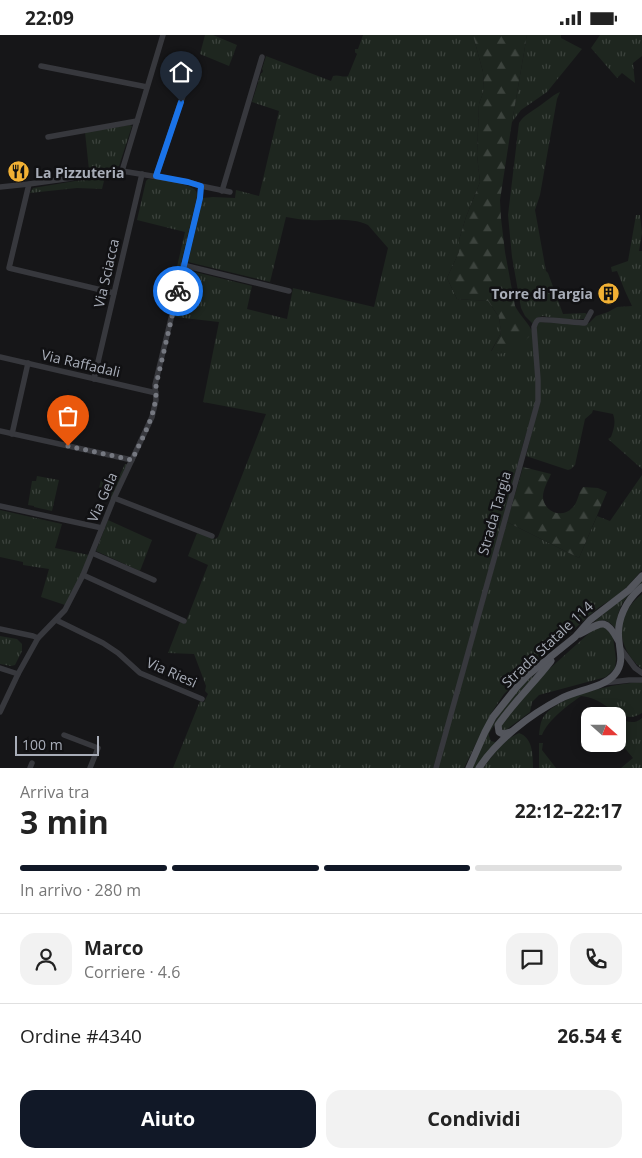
<!DOCTYPE html>
<html lang="it">
<meta charset="utf-8">
<style>
body{margin:0;font-family:"Open Sans",sans-serif;background:#f2f2f2;color:#222;height:100vh;display:flex;flex-direction:column;font-size:19px;white-space:nowrap}
*{box-sizing:border-box;margin:0}
p{font-size:16px;color:#767676}
.icon{flex:none;width:28px;height:28px;fill:none;stroke:currentColor;stroke-width:2;stroke-linecap:round;stroke-linejoin:round}
.map{position:relative;height:733px;overflow:hidden}
.details{display:flex;flex-direction:column;background:#fff;flex:1}
.details>*{flex:none}
.needle{width:32px;rotate:111deg}
.fabs{position:absolute;left:581px;top:672px;display:grid;gap:10px}
.fabs a{display:grid;place-items:center;width:45px;height:45px;border-radius:10px;background:#fff;box-shadow:0 2px 12px #0003;font-size:25px}
.scale{position:absolute;left:15px;bottom:12px;width:84px;box-sizing:border-box;padding-left:5px;border:2px solid #a8adb8;border-top:0;font-size:14px;line-height:18px;white-space:nowrap;color:#a8adb8;-webkit-text-stroke:4px #111113;paint-order:stroke}
.pin{position:absolute;display:grid;place-items:center;width:42px;height:42px;color:#fff;margin:-51px -21px;border-radius:50% 50% 50% 0;rotate:-45deg;box-shadow:0 0 5px #0007}
.pin .icon{rotate:45deg}
.courier{position:absolute;display:grid;place-items:center;width:50px;height:50px;margin:-25px;border:4px solid #1a73e8;border-radius:50%;background:#fff;color:#222;box-shadow:0 1px 6px #0007}
.headline em{font-style:normal;font-weight:700}
.headline div{display:flex;flex-direction:column-reverse}
.headline{display:flex;align-items:center;justify-content:space-between;height:85px;padding:0 20px}
h1{font-size:32px;font-weight:700;line-height:38px}
.bar{display:grid;grid-template-columns:repeat(4,1fr);gap:8px 5px;align-content:center;height:60px;padding:0 20px}
.bar i{height:6px;border-radius:4px;background:#e0e0e0}
.bar .current{background:#111827}
.bar p{grid-column:span 4}
.line{display:flex;align-items:center;gap:12px;padding:0 20px;border-top:1px solid #e0e0e0}
.line div{flex:1}
.round{display:grid;place-items:center;flex:none;width:52px;height:52px;border-radius:15px;background:#f2f2f2}
.action{display:flex;gap:10px;margin-top:auto;padding:10px 20px}
.action a{flex:1;height:58px;border-radius:15px;background:#111827;color:#fff;font-size:20px;font-weight:700;line-height:58px;text-align:center}
.action a+a{background:#f2f2f2;color:#222}
.status{display:flex;justify-content:space-between;align-items:center;height:35px;padding:0 25px;background:#fff;direction:ltr}
.status svg{height:14px;fill:currentColor}
.map>svg:first-child{display:block}
.grass{fill:url(#grass-tufts)}
.forest{fill:url(#forest-firs)}
.lines{fill:none;stroke-linecap:round;stroke-linejoin:round}
.minor{stroke:#37383d;stroke-width:5.5}
.major{stroke:#53555c;stroke-width:7}
.done{stroke:#757880;stroke-width:5;stroke-dasharray:0 9}
.route{stroke:#1a73e8;stroke-width:6}
.labels{text-anchor:middle;dominant-baseline:central;stroke-width:5;stroke-linejoin:round;paint-order:stroke}
.poi-label{font-size:14px;font-weight:bold;fill:#a8adb8;stroke:#111113;text-anchor:start}
.street-label{font-size:14px;fill:#a8adb8;stroke:#111113}
</style>
<div class="status"><b>22:09</b><svg viewBox="0 0 49 12"><path d="M0 12V9h3v3zM5 12V6h3v6zM10 12V3h3v9zM15 12V0h3v12zM26 1h20v11H26zM47 4h2v5h-2z"/></svg></div>
<div class="map">
<svg width="642" height="733" viewBox="0 0 642 733">
<defs>
<pattern id="grass-tufts" width="24" height="20" patternUnits="userSpaceOnUse" patternTransform="scale(1.25)"><rect width="24" height="20" fill="#1e261f"/><path d="M3 7l-1-3M5 7V3M7 7l1-3M15 17l-1-3M17 17v-4M19 17l1-3" fill="none" stroke="#3c433d"/></pattern>
<pattern id="forest-firs" width="22" height="20" patternUnits="userSpaceOnUse" patternTransform="scale(1.25)"><rect width="22" height="20" fill="#1e261f"/><path d="M5 1l3.5 6h-7zM16 11l3.5 6h-7z" fill="#3c433d"/></pattern>
</defs>
<rect width="100%" height="100%" fill="#161618"/>
<!-- grass -->
<g class="grass">
<polygon points="205,0 213,0 237,10 229,31 200,19"/>
<path d="M363,0H473L483,37L484,55L479,69L477,120L480,147L466,182L459,205V217L447,243L457,264L488,266L499,282L501,298L491,316L533,298L537,356L534,377L525,402L470,607L433,733H173L200,666L204,667L208,659L205,656L206,651L194,619L168,618L180,587L185,589L208,530L188,521L197,498L215,504L218,502L266,379L203,367L219,287L175,282L186,237L188,236H191L252,251L247,274L287,284L293,253L374,272L388,213L368,190C351,182 328,186 310,185C302,185 294,183 286,182L270,247L188,227L203,163L213,162L235,163L236,155L259,161L279,76L252,67L261,38H262L263,36L262,34L266,21L331,46L333,41C338,39 343,43 348,41L357,19L355,17V14H358Z"/>
<polygon points="527,0 561,0 561,3 582,14 547,57 521,75 512,87"/>
<polygon points="600,0 642,0 642,21 633,28 635,48 622,38 617,43 591,13"/>
<path d="M560,57L557,64L540,160L535,175L546,236L548,238L563,279L585,278L587,279L584,284L564,285L543,281L537,283L533,289L525,281L521,273L512,222L508,180L519,88C524,80 531,77 538,72C546,67 551,61 560,57Z"/>
<polygon points="130,90 132,91 119,131 92,136 89,135 85,97"/>
<polygon points="99,142 104,146 102,154 77,153 30,158 33,153"/>
<path d="M148,144C158,144 186,148 194,154C197,157 197,158 197,162L173,262H170L185,197L137,185L146,146Z"/>
<path d="M636,180H640L642,198L639,216H642V434L608,404L611,402C614,394 616,387 613,379L593,375L592,378L585,384L575,430L571,434L568,435L526,421L538,372L536,292L538,287L583,289L589,288L596,281L608,277L617,272L632,271L625,256L617,236L612,237L611,232L628,226Z"/>
<polygon points="125,429 128,430 112,464 109,463 109,461 98,457 101,445 116,448"/>
<polygon points="642,440 642,535 625,554 615,562 598,573 530,633 504,659 490,680 464,733 438,733 507,487 579,523 597,481 610,486"/>
<polygon points="37,441 59,445 52,476 34,472 34,471 28,470 32,446 36,446"/>
<polygon points="0,475 62,489 55,513 89,520 82,537 65,570 41,562 49,534 23,530 23,527 0,522"/>
<polygon points="108,485 152,505 140,536 96,516"/>
<path d="M642,546V548C625,562 618,570 616,593H615C609,585 601,583 593,588Z"/>
<path d="M642,559V634C615,612 615,580 642,559Z"/>
<polygon points="597,591 605,592 613,602 616,624 615,633 606,642 539,660 532,667 530,677 506,695 503,695 501,692 501,690 521,665 547,636"/>
<polygon points="0,601 17,604 22,609 22,616 15,630 11,631 0,629"/>
<path d="M537,638L518,659L498,685L489,698V701L491,706L495,707L499,706L477,733H471C487,698 505,661 537,638Z"/>
<path d="M642,647V678C638,680 635,682 630,682C614,681 601,662 581,661C568,670 548,685 542,700H539C540,693 540,687 544,681C559,660 617,648 642,647Z"/>
<path d="M618,682C626,687 634,690 642,683V733H621L633,723L618,705Z"/>
<path d="M519,698C533,703 533,720 533,733H483C493,720 503,705 519,698Z"/>
<polygon points="539,708 543,708 542,715 556,733 539,733"/>
</g>
<!-- forest -->
<g class="forest">
<path d="M473,0H527L512,87L500,165L501,183L505,217L515,271C520,281 529,288 533,298C523,308 506,324 491,317L501,298L499,282L488,266L457,264L447,243L459,217V205L466,182L480,147L477,120L479,69L484,55L483,37Z"/>
<path d="M523,432L551,439C548,446 543,454 543,462C544,477 562,484 572,473C578,468 578,458 583,452L598,453L607,457L579,523L507,487Z"/>
</g>
<g class="lines">
<!-- minor -->
<g class="minor">
<polyline points="41,31 147,52"/>
<polyline points="48,102 137,86"/>
<polyline points="122,136 163,0"/>
<polyline points="156,141 187,49"/>
<polyline points="29,149 9,233 114,258"/>
<polyline points="0,152 29,149 122,136 188,147 201,151 230,157"/>
<polyline points="222,156 262,22"/>
<polyline points="183,230 289,256"/>
<polyline points="0,322 156,358"/>
<polyline points="94,344 142,139"/>
<polyline points="0,396 132,425"/>
<polyline points="12,399 28,328"/>
<polyline points="114,463 212,501"/>
<polyline points="0,471 102,493"/>
<polyline points="92,518 154,545"/>
<polyline points="83,540 184,586"/>
<polyline points="56,585 103,608 118,618 140,638 202,664"/>
<polyline points="0,594 33,601 38,603"/>
<polyline points="621,614 635,633 642,638"/>
<polyline points="0,633 18,639"/>
<polyline points="603,648 629,645 642,645"/>
<polyline points="0,677 18,639 38,603 65,575 83,540 114,463 152,382 156,365 155,350 200,163 201,151"/>
<polyline points="64,700 98,713 90,733"/>
<polyline points="30,733 32,728"/>
<path d="M436,733L538,366V345L534,292C535,290 535,287 538,285C541,283 577,288 585,288L591,277"/>
</g>
<!-- major -->
<g class="major">
<path d="M580,599C601,588 605,581 618,605"/>
<path d="M510,697L503,699L499,697L498,690C514,667 534,648 551,626"/>
<polyline points="469,733 485,697 493,682 516,653 528,640 575,602 590,585 629,555 642,541"/>
<path d="M479,733C497,705 531,679 560,664C576,655 604,653 615,639C624,628 620,618 619,606C616,585 626,565 642,552"/>
</g>
</g>
<g class="lines">
<!-- done -->
<path class="done" d="M68,411L132,425C143,401 158,377 156,350L178,256"/>
<!-- route -->
<polyline class="route" points="178,256 200,163 201,151 188,147 156,141 181,67"/>
</g>
<!-- icons -->
<defs>
<symbol id="restaurant-disc" viewBox="-11 -11 22 22"><circle r="9.5" fill="#f2b134" stroke="#111113"/><path d="M-5-6h1v4h1v-4h1v4h1v-4h1v5L-1.5 .5V6h-2V.5L-5-1ZM5-6V6H3V1.5H1.5Q1.5-4 5-6Z" fill="#111"/></symbol>
<symbol id="building-disc" viewBox="-11 -11 22 22"><circle r="9.5" fill="#f2b134" stroke="#111113"/><path d="M-4-6H4V6H1V3H-1V6H-4ZM-2.5-4.3h1.7v1.8h-1.7ZM.8-4.3h1.7v1.8H.8ZM-2.5-1h1.7V.8h-1.7ZM.8-1h1.7V.8H.8Z" fill="#111"/></symbol>
</defs>
<g fill-rule="evenodd">
<use href="#restaurant-disc" x="6" y="124" width="25" height="25"/>
<use href="#building-disc" x="596" y="246" width="25" height="25"/>
</g>
<g class="labels">
<!-- poi labels -->
<g class="poi-label">
<text x="35" y="137">La Pizzuteria</text>
<text x="593" y="258" text-anchor="end">Torre di Targia</text>
</g>
<!-- street labels -->
<g class="street-label">
<text transform="translate(106 238) rotate(-77)">Via Sciacca</text>
<text transform="translate(81 328) rotate(13)">Via Raffadali</text>
<text transform="translate(102 462) rotate(-66)">Via Gela</text>
<text transform="translate(494 478) rotate(-74)">Strada Targia</text>
<text transform="translate(547 609) rotate(-43)">Strada Statale 114</text>
<text transform="translate(172 637) rotate(24)">Via Riesi</text>
</g>
</g>
</svg>
<div class="fabs">
<a><svg class="needle" viewBox="-14 -14 28 28"><path d="M0-13l5 13h-10z" fill="#e53935"/><path d="M0 13l5-13h-10z" fill="#767676"/></svg></a>
</div>
<div class="scale">100 m</div>
<div class="pin" style="left:68px;top:411px;background:#ea580c"><svg class="icon" aria-label="bag" viewBox="0 0 24 24"><path d="M5 8h14l-1 12H6zM9 8a3 3 0 0 1 6 0"/></svg></div>
<div class="pin" style="left:181px;top:67px;background:#1f2937"><svg class="icon" aria-label="home" viewBox="0 0 24 24"><path d="M3 11l9-7 9 7M6 9v11h12V9"/></svg></div>
<div class="courier" style="left:178px;top:256px"><svg class="icon" aria-label="bike" viewBox="0 0 24 24"><circle cx="6" cy="16" r="4"/><circle cx="18" cy="16" r="4"/><path d="M6 16l4-8h5l3 8M10 8l3 8H6M13 5h3"/></svg></div>
</div>
<section class="details">
<div class="headline"><div><h1>3 min</h1><p>Arriva tra</p></div><em>22:12–22:17</em></div>
<div class="bar"><i class="current"></i><i class="current"></i><i class="current"></i><i></i><p>In arrivo · 280 m</p></div>
<div class="line" style="height:90px"><a class="round"><svg class="icon" aria-label="person" viewBox="0 0 24 24"><circle cx="12" cy="8" r="4"/><path d="M4 21q1-7 8-7t8 7"/></svg></a><div><b>Marco</b><p>Corriere · 4.6</p></div><a class="round"><svg class="icon" aria-label="chat" viewBox="0 0 24 24"><path d="M4 5h16v11H9l-5 4z"/></svg></a><a class="round"><svg class="icon" aria-label="phone" viewBox="0 0 24 24"><path d="M5 4h4l2 5-3 2q2 4 5 5l2-3 5 2v4C11 20 4 13 5 4z"/></svg></a></div>
<div class="line" style="height:65px"><div>Ordine #4340</div><b>26.54 €</b></div>
<div class="action"><a>Aiuto</a><a>Condividi</a></div>
</section>
